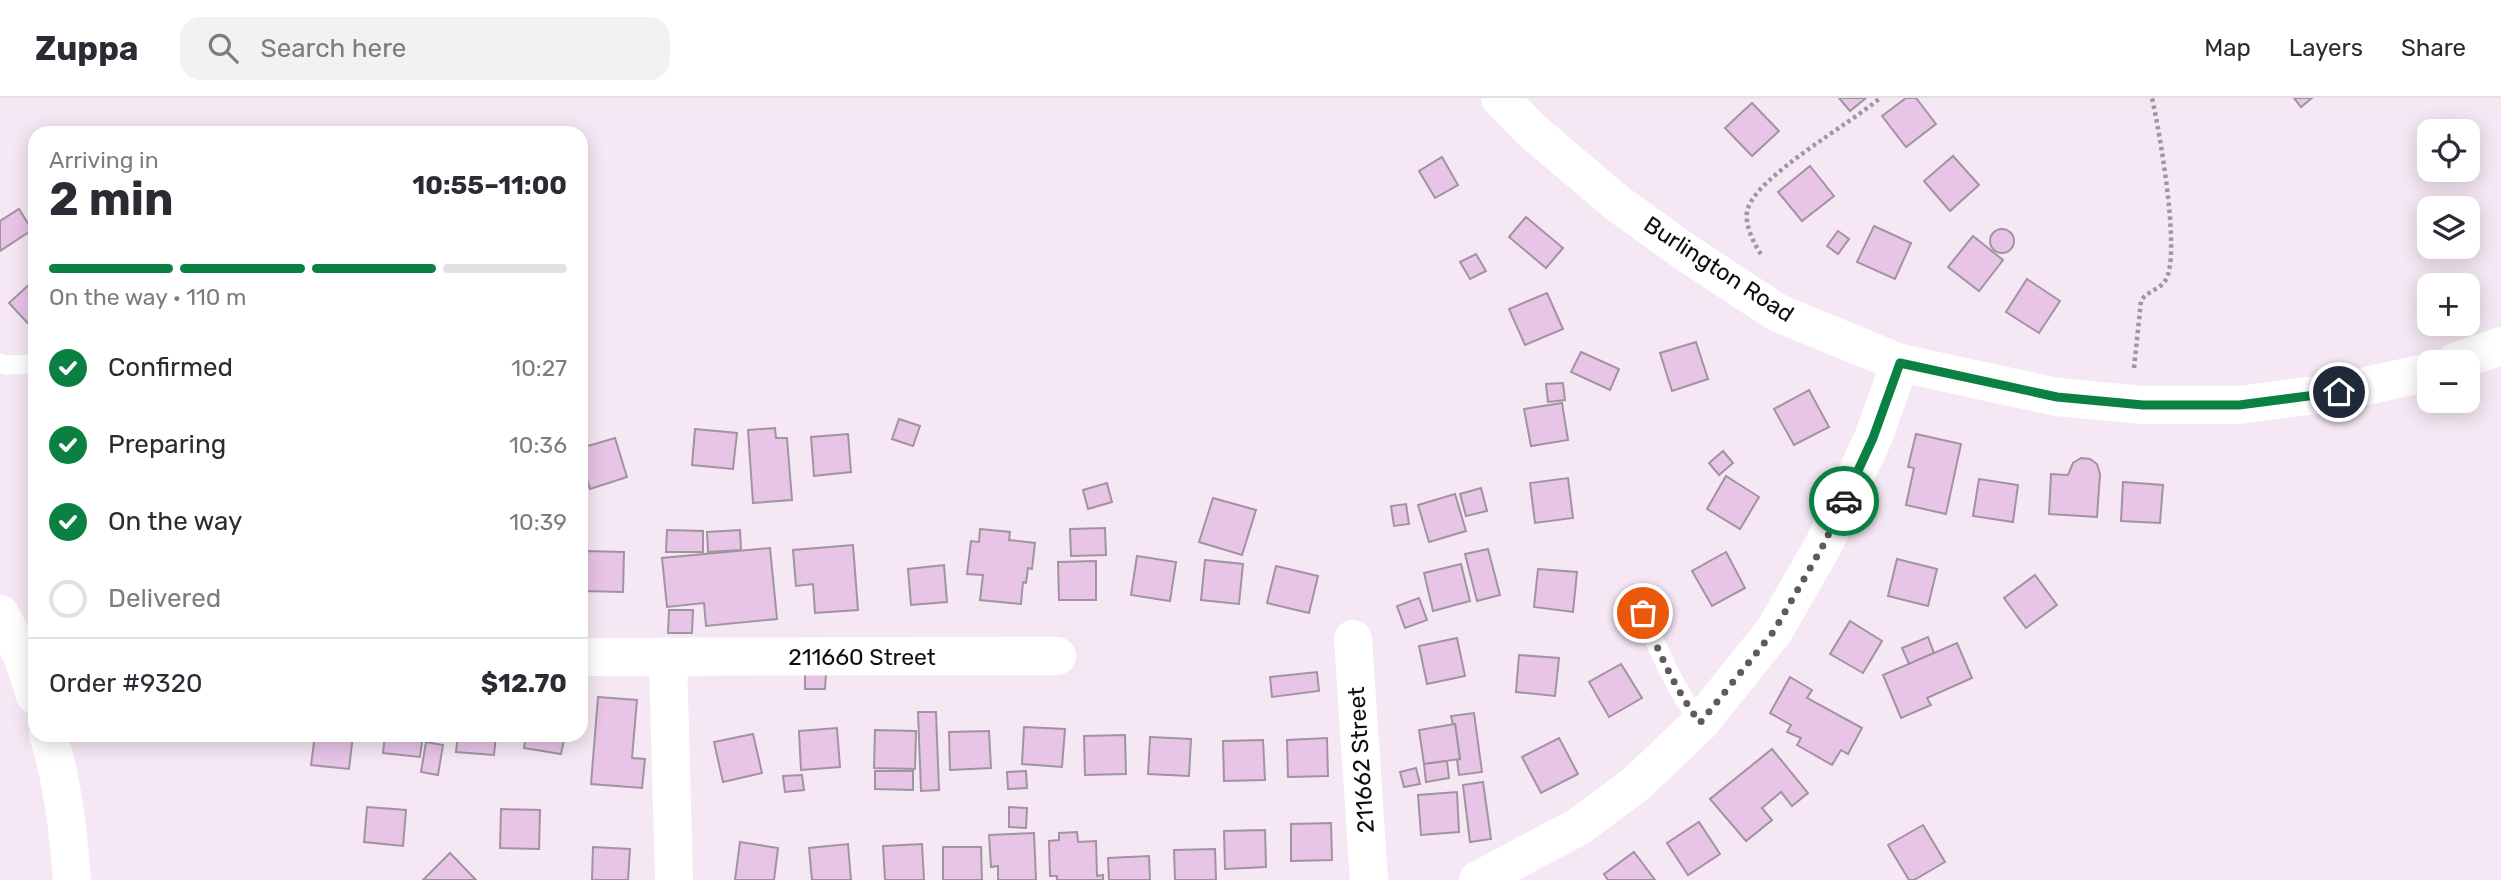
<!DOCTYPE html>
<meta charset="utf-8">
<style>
body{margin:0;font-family:Rubik,sans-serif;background:#f2f2f3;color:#2b2b33;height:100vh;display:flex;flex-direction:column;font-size:26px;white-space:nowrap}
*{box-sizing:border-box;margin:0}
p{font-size:23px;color:#7c7c81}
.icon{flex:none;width:38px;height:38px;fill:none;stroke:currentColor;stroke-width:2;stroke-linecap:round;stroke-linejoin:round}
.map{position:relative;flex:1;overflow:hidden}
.drawer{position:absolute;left:28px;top:28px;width:560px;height:616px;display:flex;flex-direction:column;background:#fff;border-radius:21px;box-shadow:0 4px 18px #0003}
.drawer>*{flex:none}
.controls{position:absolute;left:2417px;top:21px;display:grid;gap:14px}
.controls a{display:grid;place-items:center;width:63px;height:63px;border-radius:14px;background:#fff;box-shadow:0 4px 18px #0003;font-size:35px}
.pin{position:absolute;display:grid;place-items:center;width:60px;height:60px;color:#fff;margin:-30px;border:4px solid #fff;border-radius:50%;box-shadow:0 2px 7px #0007}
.courier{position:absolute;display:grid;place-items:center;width:70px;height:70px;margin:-35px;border:5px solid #0b8043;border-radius:50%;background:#fff;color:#222;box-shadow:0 2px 9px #0007}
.summary em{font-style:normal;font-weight:700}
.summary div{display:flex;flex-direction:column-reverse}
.summary{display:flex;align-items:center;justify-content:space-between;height:119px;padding:0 21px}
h1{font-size:46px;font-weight:700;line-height:52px}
.bar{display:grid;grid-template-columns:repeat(4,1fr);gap:10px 7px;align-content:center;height:84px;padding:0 21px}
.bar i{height:9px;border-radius:5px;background:#e1e1e2}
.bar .selected{background:#0b8043}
.bar p{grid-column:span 4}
.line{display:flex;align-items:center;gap:18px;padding:0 21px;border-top:2px solid #e1e1e2}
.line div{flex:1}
ol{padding:0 21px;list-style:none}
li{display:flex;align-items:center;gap:21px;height:77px}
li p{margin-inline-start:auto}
li .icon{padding:7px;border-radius:50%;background:#0b8043;color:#fff;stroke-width:4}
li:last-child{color:#7c7c81}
li i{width:38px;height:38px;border:4px solid #e1e1e2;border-radius:50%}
header{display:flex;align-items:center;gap:42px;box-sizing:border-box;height:98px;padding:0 35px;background:#fff;border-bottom:2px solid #e1e1e2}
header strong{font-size:33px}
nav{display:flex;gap:38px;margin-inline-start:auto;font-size:24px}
.search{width:490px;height:63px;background:#f2f2f3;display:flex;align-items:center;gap:18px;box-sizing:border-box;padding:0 24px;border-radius:21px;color:#7c7c81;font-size:26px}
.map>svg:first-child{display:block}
.building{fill:#e8c4e7;stroke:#a094a0;stroke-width:2}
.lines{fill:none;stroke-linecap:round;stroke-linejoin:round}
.path{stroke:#a0969f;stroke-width:4.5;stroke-dasharray:3.5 3.5;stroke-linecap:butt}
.service{stroke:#fff;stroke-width:19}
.minor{stroke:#fff;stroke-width:38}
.done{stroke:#615960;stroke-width:7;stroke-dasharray:0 12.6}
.route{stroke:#0b8043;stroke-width:9}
.labels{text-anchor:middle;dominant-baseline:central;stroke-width:6;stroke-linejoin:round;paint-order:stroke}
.street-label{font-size:23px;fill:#110c10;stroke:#fff}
</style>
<header>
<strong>Zuppa</strong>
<div class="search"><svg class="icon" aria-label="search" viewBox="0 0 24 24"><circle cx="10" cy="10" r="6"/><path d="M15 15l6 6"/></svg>Search here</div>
<nav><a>Map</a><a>Layers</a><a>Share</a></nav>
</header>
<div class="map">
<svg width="2501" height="782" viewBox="0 0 2501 782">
<rect width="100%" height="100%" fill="#f5e8f4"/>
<!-- building -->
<g class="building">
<polygon points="1839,0 1866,0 1850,13"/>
<polygon points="1906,0 1916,0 1936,26 1906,49 1882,18"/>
<polygon points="2294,0 2312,0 2301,9"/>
<polygon points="1752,5 1779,33 1752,58 1725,30"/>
<polygon points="1953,58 1979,87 1950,113 1924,83"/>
<polygon points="1442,59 1458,87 1435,100 1419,73"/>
<polygon points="1810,68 1834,98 1802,123 1778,94"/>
<polygon points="19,111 32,132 0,153 0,123"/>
<polygon points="1526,119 1563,150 1546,170 1509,139"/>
<polygon points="1874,128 1911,145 1895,181 1857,164"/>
<circle cx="2002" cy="143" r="12"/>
<polygon points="1838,133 1849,141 1838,156 1827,148"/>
<polygon points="1973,138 2003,162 1979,193 1948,169"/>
<polygon points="1476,156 1486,173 1470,181 1460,164"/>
<polygon points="35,181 35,233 9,205"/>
<polygon points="2027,181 2060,203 2039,235 2006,214"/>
<polygon points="1547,195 1563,231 1525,247 1509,211"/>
<polygon points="1696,244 1708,281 1672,293 1660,255"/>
<polygon points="1581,254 1619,271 1610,292 1571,274"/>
<polygon points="1563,285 1565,302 1548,304 1546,286"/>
<polygon points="1809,292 1829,329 1794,347 1774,311"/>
<polygon points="1562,305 1568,342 1531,348 1524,311"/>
<polygon points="899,321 920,328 913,348 892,341"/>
<polygon points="775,330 776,340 787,340 792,402 753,405 748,332"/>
<polygon points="695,331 737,335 733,371 692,367"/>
<polygon points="848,336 851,374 814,378 811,339"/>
<polygon points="1916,336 1961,346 1946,416 1906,407 1914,370 1908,369"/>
<polygon points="615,340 627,379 590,391 581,363 581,350"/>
<polygon points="1723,353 1733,365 1719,377 1709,365"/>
<polygon points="2081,360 2090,361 2097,366 2100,376 2097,419 2049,416 2051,376 2068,377 2073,365"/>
<polygon points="1726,378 1759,399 1740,431 1707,411"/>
<polygon points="1568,380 1573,420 1535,425 1530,385"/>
<polygon points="1979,381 2018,387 2013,424 1973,418"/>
<polygon points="2123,384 2163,387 2160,425 2121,423"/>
<polygon points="1107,385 1112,404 1088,411 1083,392"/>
<polygon points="1481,390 1487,413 1466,418 1460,396"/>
<polygon points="1455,396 1466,433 1429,444 1418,407"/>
<polygon points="1213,400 1256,412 1242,457 1199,444"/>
<polygon points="1406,406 1409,426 1394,428 1391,408"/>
<polygon points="1105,430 1106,457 1071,458 1070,431"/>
<polygon points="980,431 1010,434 1009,442 1035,445 1032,471 1028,470 1026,485 1023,484 1021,506 980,502 983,477 967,476 971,443 979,444"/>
<polygon points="667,432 703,433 703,454 666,454"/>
<polygon points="740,432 741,452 708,454 707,434"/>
<polygon points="853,447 858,512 815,515 813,486 796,488 793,452"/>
<polygon points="770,450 777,521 706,528 704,505 667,509 662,460"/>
<polygon points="1488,451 1500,497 1477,503 1465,456"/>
<polygon points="583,453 624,454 623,494 583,493"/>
<polygon points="1726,454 1745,490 1712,508 1692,473"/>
<polygon points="1137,458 1176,464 1170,503 1131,497"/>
<polygon points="1897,461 1937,471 1928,508 1888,498"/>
<polygon points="1205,462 1243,466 1239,506 1201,502"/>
<polygon points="1096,463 1096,502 1059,502 1058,464"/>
<polygon points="1461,466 1470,503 1433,513 1424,475"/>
<polygon points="944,467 947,504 911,507 908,471"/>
<polygon points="1276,468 1318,478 1309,515 1267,505"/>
<polygon points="1538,471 1577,474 1573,514 1534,509"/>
<polygon points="2035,477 2057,507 2026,530 2004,500"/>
<polygon points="1419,500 1427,522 1405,530 1397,508"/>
<polygon points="669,512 693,512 692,535 668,535"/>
<polygon points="1850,523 1882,543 1863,575 1830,556"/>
<polygon points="1928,539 1934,555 1909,566 1902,550"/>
<polygon points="1457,540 1465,578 1427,586 1419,548"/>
<polygon points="1957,545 1972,580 1927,600 1931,607 1901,620 1883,577"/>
<polygon points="1519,557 1559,560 1555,598 1516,594"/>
<polygon points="1621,566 1642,600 1609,619 1589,584"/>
<polygon points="1317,574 1319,593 1272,599 1270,579"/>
<polygon points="805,576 826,576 825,591 805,591"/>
<polygon points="1790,579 1812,592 1807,600 1862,630 1848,656 1841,652 1832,667 1797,647 1801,640 1787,634 1791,627 1770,615"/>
<polygon points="598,599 637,602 632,660 645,661 642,690 591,686"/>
<polygon points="918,614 936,614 939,692 921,693"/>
<polygon points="1474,615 1482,674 1459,677 1457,662 1460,661 1455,626 1453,627 1451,618"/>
<polygon points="1455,626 1460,661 1424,666 1419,632"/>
<polygon points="1024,629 1065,631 1062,669 1022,666"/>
<polygon points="837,630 840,669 801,672 799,633"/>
<polygon points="875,632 916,633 915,671 874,670"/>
<polygon points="989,633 991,670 950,672 949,634"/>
<polygon points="753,636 762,675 723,684 714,644"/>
<polygon points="315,637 353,637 349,671 311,667"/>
<polygon points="385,637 423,637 420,659 383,655"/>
<polygon points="458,637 496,637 494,657 456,654"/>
<polygon points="526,637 565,637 561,656 524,650"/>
<polygon points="1125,637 1126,676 1085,677 1084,638"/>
<polygon points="1150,639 1191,641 1189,678 1148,676"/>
<polygon points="1327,640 1328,678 1288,679 1287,642"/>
<polygon points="1559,640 1578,676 1541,695 1522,659"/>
<polygon points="1263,642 1265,682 1224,683 1223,643"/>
<polygon points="426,644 443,647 438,677 421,674"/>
<polygon points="1772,651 1808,695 1792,708 1781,694 1762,710 1772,722 1746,743 1710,701"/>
<polygon points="1447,663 1449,680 1426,684 1424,666"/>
<polygon points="1416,670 1420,686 1404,689 1400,674"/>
<polygon points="875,673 913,673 913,692 875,691"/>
<polygon points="1026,673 1027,690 1008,691 1007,674"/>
<polygon points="802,677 804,692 785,694 783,678"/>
<polygon points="1483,684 1491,741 1470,744 1463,687"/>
<polygon points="1457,694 1459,734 1421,737 1418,697"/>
<polygon points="367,709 406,712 403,748 364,744"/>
<polygon points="1009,709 1027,710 1026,730 1009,729"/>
<polygon points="501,711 540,712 539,751 500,750"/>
<polygon points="1699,724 1720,756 1688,777 1667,745"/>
<polygon points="1331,725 1332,762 1291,763 1291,726"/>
<polygon points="1923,727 1945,764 1914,782 1909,782 1888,747"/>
<polygon points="1265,732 1266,769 1225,771 1224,733"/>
<polygon points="1077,734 1078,744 1096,743 1097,778 1103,777 1103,782 1057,782 1057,778 1050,778 1049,743 1059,742 1059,735"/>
<polygon points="1034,735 1036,782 998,782 998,768 991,769 989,737"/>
<polygon points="740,744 778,750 774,782 735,782"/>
<polygon points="848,746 851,782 812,782 809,750"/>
<polygon points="922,746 924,782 885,782 883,748"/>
<polygon points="593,749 630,751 628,782 592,782"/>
<polygon points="943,749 981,749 982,782 943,782"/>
<polygon points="1215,751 1216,782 1175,782 1174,752"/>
<polygon points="1634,754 1655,782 1608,782 1604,776"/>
<polygon points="450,755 476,782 423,782"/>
<polygon points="1149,758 1150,782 1109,782 1108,760"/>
</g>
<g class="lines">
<!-- path -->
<g class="path">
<path d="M1761,156C1753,145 1743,123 1748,110C1759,77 1850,26 1880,0"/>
<path d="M2134,270L2141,203C2147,193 2159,192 2165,183C2182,159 2159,31 2152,0"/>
</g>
<!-- service -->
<g class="service">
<polyline points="0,265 6,267 35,266"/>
<path d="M1643,515C1659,555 1675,590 1700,625"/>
</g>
<!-- minor -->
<g class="minor">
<polyline points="1500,0 1530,31 1617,105 1688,156 1778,215 1900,265 2057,299 2143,307 2239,307 2339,294 2429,274"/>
<polyline points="2455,264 2501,248"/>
<polyline points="0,516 22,557 35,597"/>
<polyline points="1353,541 1369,782"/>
<polyline points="581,559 1057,558"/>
<polyline points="668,560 674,782"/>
<path d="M48,637C63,683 68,734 72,782"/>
<polyline points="1478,782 1578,729 1636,686 1700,625 1774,533 1824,446 1873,340 1900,265"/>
</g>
</g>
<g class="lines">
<!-- done -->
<path class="done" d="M1643,515C1660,557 1674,589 1700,625L1774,533L1824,446L1844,403"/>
<!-- route -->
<polyline class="route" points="1844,403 1873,340 1900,265 2057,299 2143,307 2239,307 2339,294"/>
</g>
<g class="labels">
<!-- street labels -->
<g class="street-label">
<text transform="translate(1719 171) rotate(33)">Burlington Road</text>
<text x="862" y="559">211660 Street</text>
<text transform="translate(1361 662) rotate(-94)">211662 Street</text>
</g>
</g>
</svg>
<div class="controls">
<a><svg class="icon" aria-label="locate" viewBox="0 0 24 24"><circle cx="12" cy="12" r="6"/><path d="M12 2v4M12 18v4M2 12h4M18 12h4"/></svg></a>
<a><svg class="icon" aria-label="layers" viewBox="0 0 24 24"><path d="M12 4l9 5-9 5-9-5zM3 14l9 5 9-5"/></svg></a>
<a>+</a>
<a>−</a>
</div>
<div class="pin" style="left:1643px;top:515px;background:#ea580c"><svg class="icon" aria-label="bag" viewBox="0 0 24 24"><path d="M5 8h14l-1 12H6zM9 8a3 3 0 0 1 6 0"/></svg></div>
<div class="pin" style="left:2339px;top:294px;background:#1f2937"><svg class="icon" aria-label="home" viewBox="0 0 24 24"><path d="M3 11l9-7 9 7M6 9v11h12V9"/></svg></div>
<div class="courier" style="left:1844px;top:403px"><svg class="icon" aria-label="car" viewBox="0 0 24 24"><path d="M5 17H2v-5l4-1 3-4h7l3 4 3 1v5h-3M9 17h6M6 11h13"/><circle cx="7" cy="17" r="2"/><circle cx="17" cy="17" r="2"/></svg></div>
<section class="drawer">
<div class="summary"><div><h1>2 min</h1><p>Arriving in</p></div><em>10:55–11:00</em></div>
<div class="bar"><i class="selected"></i><i class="selected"></i><i class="selected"></i><i></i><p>On the way · 110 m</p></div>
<ol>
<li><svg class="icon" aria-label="check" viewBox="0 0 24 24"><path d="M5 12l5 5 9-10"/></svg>Confirmed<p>10:27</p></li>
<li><svg class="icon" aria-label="check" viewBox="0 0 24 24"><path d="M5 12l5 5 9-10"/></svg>Preparing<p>10:36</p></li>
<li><svg class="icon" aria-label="check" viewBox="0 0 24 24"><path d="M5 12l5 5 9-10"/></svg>On the way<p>10:39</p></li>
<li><i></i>Delivered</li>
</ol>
<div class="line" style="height:91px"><div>Order #9320</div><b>$12.70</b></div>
</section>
</div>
